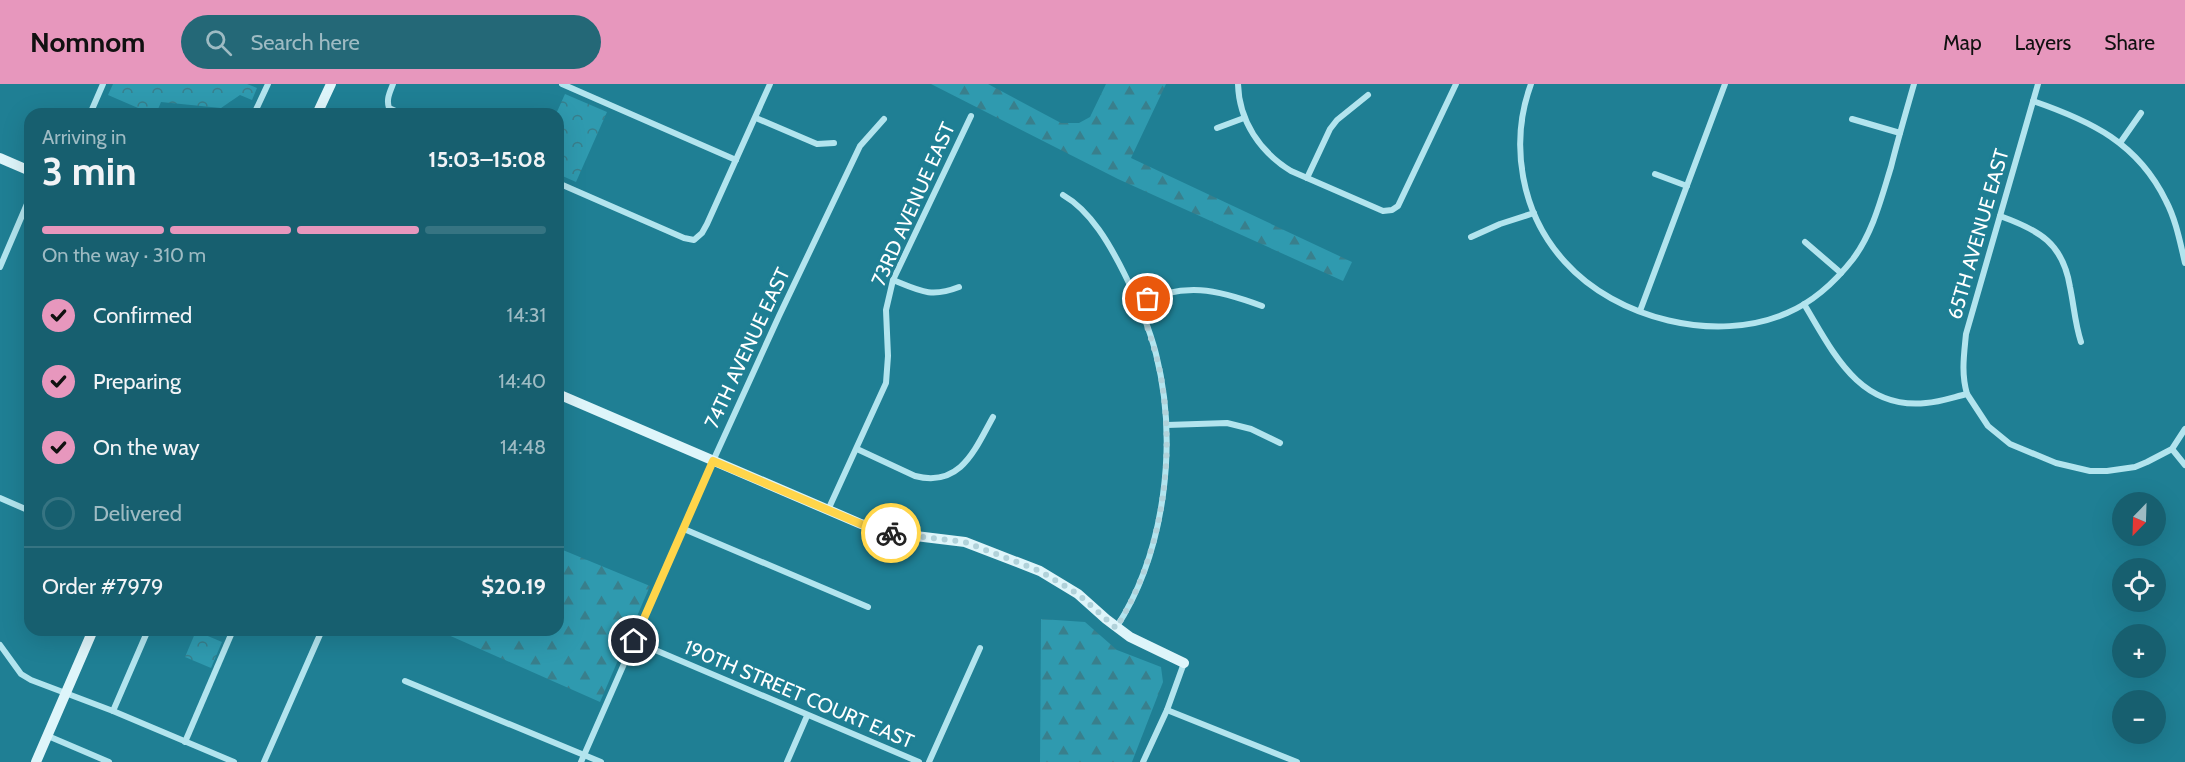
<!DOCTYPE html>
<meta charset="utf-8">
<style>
body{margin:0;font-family:Cabin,sans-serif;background:#246877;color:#f1f3f6;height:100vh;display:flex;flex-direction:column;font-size:22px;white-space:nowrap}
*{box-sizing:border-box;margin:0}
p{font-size:20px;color:#9ebbc3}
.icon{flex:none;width:33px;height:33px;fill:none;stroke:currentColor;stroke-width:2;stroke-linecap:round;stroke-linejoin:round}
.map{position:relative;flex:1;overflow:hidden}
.side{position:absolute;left:24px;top:24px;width:540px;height:528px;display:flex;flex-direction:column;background:#175f6f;border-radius:18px;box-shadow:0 6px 24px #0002}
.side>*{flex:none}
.needle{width:39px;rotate:203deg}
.controls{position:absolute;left:2112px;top:408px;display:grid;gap:12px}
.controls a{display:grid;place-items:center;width:54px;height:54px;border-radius:50%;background:#175f6f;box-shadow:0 6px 24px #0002;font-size:30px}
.pin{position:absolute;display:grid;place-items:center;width:51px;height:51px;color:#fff;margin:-26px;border:3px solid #fff;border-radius:50%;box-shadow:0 2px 6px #0007}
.courier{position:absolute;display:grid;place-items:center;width:60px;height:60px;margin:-30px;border:4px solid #ffd54a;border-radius:50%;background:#fff;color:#222;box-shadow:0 2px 8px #0007}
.head em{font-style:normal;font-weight:700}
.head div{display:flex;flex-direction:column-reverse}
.head{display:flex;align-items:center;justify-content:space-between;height:102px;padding:0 18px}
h1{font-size:39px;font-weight:700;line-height:45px}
.bar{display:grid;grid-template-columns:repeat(4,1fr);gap:9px 6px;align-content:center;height:72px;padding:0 18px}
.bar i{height:8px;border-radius:4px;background:#367482}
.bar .current{background:#e797bd}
.bar p{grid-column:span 4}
.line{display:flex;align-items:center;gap:15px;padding:0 18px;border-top:2px solid #367482}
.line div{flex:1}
ol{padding:0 18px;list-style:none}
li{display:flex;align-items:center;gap:18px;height:66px}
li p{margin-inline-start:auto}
li .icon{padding:6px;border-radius:50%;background:#e797bd;color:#111;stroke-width:4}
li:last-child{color:#9ebbc3}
li i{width:33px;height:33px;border:3px solid #367482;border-radius:50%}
header{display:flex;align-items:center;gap:36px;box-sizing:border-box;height:84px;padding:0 30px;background:#e797bd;color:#111}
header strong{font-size:28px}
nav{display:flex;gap:33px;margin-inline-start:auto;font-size:21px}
.search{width:420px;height:54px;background:#246877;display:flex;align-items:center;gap:15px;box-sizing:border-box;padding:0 21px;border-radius:33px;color:#9ebbc3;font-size:22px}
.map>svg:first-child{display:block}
.forest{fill:url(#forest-firs)}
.park{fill:url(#park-crowns)}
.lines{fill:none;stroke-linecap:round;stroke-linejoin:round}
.street{stroke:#b2e4ee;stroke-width:6}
.secondary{stroke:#def5fa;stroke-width:10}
.done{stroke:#b1d2da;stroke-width:6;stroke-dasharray:0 10.8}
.route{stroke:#ffd54a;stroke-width:8}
.labels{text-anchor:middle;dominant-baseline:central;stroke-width:6;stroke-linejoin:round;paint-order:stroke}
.street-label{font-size:20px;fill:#fff;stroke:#1f7f94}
</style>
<header>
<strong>Nomnom</strong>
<div class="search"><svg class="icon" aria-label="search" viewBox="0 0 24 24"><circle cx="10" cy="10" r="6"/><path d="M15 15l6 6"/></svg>Search here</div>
<nav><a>Map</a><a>Layers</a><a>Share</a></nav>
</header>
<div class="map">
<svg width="2185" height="678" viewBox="0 0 2185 678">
<defs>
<pattern id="forest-firs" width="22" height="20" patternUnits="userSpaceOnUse" patternTransform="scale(1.5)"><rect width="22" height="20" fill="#2f9aaf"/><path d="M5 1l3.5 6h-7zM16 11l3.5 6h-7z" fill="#397f8c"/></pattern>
<pattern id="park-crowns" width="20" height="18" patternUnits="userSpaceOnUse" patternTransform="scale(1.5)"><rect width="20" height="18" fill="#2f9aaf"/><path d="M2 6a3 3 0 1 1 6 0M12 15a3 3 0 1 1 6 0" fill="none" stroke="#397f8c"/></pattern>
</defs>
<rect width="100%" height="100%" fill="#1f7f94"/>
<!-- forest -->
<g class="forest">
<polygon points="931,0 988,0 1061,39 1079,39 1090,33 1106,0 1166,0 1131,74 1352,178 1343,197 1118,95"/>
<polygon points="558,464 650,502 600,618 437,546 558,546"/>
<polygon points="1041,535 1085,538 1117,566 1161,583 1163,598 1132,678 1040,678"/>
</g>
<!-- park -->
<g class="park">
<polygon points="113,0 247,0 257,4 252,16 240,11 221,24 161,18 156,30 152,30 108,11"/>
<polygon points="565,10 607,28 576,98 558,90 558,30 556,30"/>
<polygon points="196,547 222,558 211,584 185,573"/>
</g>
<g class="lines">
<!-- street -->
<g class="street">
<path d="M393,0C390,8 386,15 389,24L402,30"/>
<polyline points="562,0 736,76"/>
<path d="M1238,0C1239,37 1260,68 1291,87L1383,127L1392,126L1398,122L1456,0"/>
<path d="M1531,0C1509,60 1521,130 1565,178C1616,235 1716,260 1787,229C1813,218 1835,198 1853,175C1873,148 1881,115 1891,83C1898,55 1906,28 1914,0"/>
<path d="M2033,17C2091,37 2138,59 2166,117C2176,136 2180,158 2185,179"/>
<polyline points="90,30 103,0"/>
<polyline points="254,30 268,0"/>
<polyline points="756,34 817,60 834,59"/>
<polyline points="1852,35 1900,49"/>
<polyline points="1217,44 1244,34"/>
<polyline points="2120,59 2141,29"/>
<polyline points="1655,90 1687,102"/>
<polyline points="1307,94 1330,45 1337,36 1368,11"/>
<polyline points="558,99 684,154 694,156 702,149 707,140 770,0"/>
<path d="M1063,111C1091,127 1110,161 1124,189C1137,215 1149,242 1156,270C1178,357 1166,467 1116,544"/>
<path d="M2000,132C2039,146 2063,159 2070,203C2074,222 2075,240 2081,258"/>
<polyline points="1471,153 1500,140 1534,129"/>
<polyline points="1805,158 1841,189"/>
<polyline points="0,183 30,113"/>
<path d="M893,196C920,207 931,214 959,203"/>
<path d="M1139,219C1185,198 1216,205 1262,222"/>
<path d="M1804,220C1833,268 1859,326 1926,319C1940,318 1954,313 1967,310L1988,342L2010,360L2056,379L2090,387H2107L2135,383L2147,378L2172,365L2185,345"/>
<polyline points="1640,227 1725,0"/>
<path d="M1967,310C1961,289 1964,271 1966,250L2038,0"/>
<polyline points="1167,341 1227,339 1251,345 1280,359"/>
<path d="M857,365L915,392C961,404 975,365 993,333"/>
<polyline points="2172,365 2185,381"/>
<polyline points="0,414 30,427"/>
<polyline points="828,426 886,299 888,272 886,226 893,196 971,32"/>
<polyline points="684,445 868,523"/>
<polyline points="634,557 919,678"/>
<polyline points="0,561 21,590 31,596 113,627 234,678"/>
<polyline points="405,597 601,678"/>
<polyline points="1167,626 1297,678"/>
<polyline points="113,627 148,546"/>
<polyline points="48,652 109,678"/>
<polyline points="185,658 233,546"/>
<polyline points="264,678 322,546"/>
<polyline points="581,678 713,377 779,232 860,62 884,35"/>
<polyline points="787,678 807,632"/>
<polyline points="929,678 980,564"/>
<polyline points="1143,678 1167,626 1184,579"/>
</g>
<!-- secondary -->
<g class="secondary">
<polyline points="317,30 331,0"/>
<polyline points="0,74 30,87"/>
<polyline points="558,310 861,440 891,449 965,458 1040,487 1078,510 1106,535 1130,553 1184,579"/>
<polyline points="36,678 93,546"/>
</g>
</g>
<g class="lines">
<!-- done -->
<path class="done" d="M891,449L965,458L1040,487L1078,510L1116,544C1161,473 1175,380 1162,299C1158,272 1148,246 1139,219L1148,215"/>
<!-- route -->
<polyline class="route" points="634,557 713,377 861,440 891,449"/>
</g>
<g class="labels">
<!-- street labels -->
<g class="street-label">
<text transform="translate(913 120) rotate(-66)">73RD AVENUE EAST</text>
<text transform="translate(1978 150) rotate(-74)">65TH AVENUE EAST</text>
<text transform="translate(747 264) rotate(-65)">74TH AVENUE EAST</text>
<text transform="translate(799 610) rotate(23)">190TH STREET COURT EAST</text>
</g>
</g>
</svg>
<div class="controls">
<a><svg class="needle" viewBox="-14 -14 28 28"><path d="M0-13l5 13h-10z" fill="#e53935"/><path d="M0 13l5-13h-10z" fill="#9ebbc3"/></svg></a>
<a><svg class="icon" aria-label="locate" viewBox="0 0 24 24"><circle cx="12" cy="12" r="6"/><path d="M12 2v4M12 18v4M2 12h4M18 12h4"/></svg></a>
<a>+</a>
<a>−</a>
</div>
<div class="pin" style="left:1148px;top:215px;background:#ea580c"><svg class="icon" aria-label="bag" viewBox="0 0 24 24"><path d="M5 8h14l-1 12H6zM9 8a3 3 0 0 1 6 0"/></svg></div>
<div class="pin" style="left:634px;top:557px;background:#1f2937"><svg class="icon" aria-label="home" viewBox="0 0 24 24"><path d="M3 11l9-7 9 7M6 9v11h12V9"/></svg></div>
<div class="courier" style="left:891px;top:449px"><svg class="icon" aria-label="bike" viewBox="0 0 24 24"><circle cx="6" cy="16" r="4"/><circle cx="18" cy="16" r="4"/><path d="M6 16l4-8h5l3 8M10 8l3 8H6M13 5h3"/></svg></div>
<section class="side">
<div class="head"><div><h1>3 min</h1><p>Arriving in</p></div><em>15:03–15:08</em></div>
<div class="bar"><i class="current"></i><i class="current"></i><i class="current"></i><i></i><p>On the way · 310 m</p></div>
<ol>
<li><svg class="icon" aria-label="check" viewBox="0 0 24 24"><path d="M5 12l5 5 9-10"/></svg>Confirmed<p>14:31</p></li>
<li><svg class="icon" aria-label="check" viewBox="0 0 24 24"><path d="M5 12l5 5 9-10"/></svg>Preparing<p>14:40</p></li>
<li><svg class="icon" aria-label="check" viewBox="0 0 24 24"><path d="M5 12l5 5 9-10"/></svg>On the way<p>14:48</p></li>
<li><i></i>Delivered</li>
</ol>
<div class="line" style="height:78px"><div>Order #7979</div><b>$20.19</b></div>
</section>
</div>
